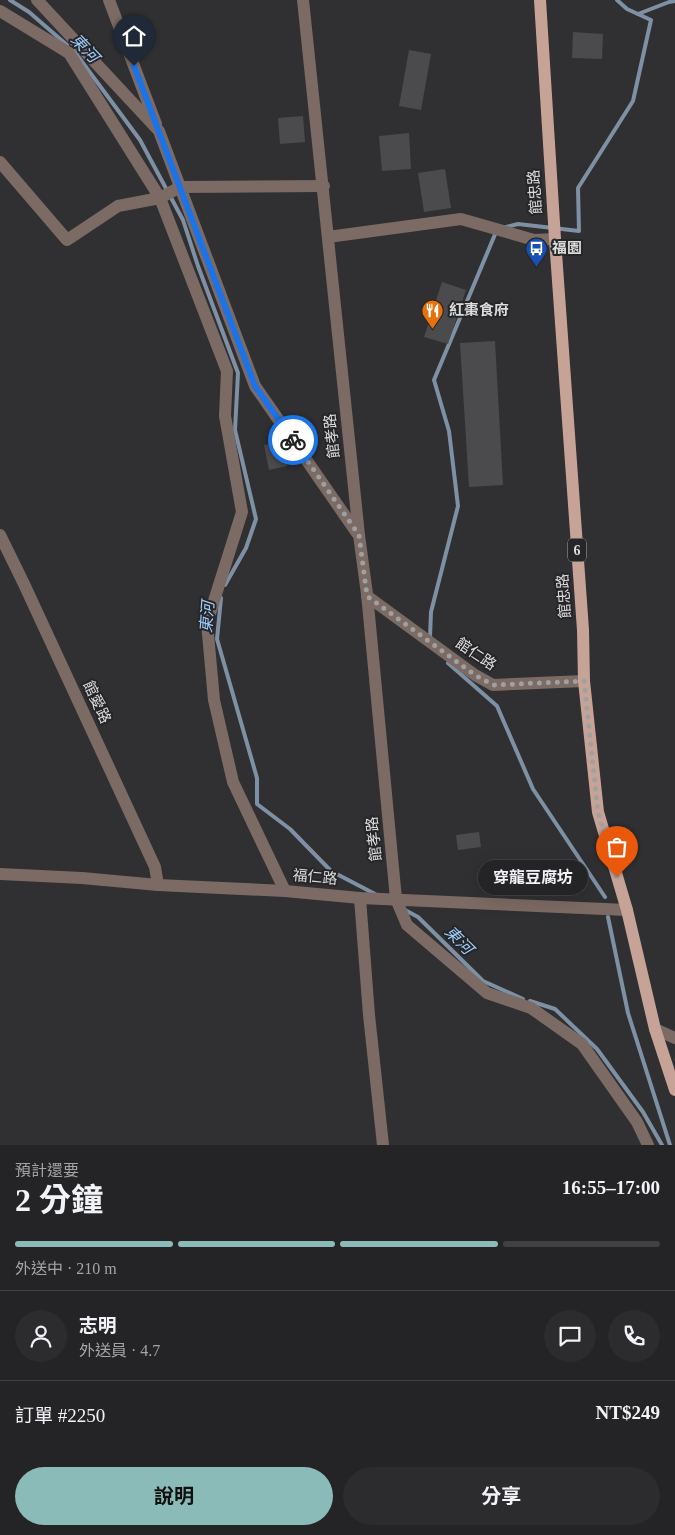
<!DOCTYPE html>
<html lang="zh-TW">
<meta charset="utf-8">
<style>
body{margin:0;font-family:"Times New Roman","Noto Sans TC",serif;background:#2c2b2e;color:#f1f3f6;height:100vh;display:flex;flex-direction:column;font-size:19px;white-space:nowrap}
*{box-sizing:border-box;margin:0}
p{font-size:16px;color:#a3a4a7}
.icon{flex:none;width:28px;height:28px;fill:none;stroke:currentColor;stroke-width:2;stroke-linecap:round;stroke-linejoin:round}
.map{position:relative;height:1145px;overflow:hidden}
.sheet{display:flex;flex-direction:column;background:#242326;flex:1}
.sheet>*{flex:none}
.pin{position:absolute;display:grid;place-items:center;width:42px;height:42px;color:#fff;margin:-51px -21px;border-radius:50% 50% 50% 0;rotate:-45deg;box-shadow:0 0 5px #0007}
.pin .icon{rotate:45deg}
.courier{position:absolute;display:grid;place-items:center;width:50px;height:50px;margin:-25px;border:4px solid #1a73e8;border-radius:50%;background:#fff;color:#222;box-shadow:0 1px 6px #0007}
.bubble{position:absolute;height:35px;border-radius:18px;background:#242326;box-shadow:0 5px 20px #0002,0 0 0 1px #414043;font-size:16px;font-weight:700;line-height:35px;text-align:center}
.overview em{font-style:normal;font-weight:700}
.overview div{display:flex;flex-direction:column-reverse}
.overview{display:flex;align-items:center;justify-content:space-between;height:85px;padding:0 15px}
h1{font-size:32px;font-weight:700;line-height:38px}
.bar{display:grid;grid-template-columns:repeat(4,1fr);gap:8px 5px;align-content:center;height:60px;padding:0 15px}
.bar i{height:6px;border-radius:4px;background:#414043}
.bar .on{background:#8bbbb9}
.bar p{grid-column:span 4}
.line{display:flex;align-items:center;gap:12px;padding:0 15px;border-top:1px solid #414043}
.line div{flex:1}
.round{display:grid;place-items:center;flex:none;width:52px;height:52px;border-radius:26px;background:#2c2b2e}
.button{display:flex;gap:10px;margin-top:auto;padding:10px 15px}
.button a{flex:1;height:58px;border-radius:30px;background:#8bbbb9;color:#111;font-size:20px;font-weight:700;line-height:58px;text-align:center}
.button a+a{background:#2c2b2e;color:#f1f3f6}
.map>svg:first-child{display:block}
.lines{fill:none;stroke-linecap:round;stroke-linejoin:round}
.stream{stroke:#7e90a4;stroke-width:4}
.building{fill:#4b4b4e}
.minor{stroke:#7c6a64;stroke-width:12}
.major{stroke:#c7a397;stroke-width:12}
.done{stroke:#a09fa1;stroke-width:5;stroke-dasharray:0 9}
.route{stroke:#1a73e8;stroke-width:6}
.labels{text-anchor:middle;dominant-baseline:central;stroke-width:4;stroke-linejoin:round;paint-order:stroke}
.shield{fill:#262628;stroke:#a5a5a7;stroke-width:1}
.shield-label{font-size:14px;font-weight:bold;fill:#dcdcdd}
.street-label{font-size:15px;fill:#dcdcdd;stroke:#262628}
.poi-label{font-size:15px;font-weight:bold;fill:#dcdcdd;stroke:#262628;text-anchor:start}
.water-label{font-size:16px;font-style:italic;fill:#9ecefe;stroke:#262628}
</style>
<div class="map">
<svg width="675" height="1145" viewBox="0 0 675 1145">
<rect width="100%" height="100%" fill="#302f32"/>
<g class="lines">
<!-- stream -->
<g class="stream">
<polyline points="10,0 29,12 67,45"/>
<polyline points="638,14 669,2 675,1"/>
<polyline points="74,51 140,140 183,220 198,266 238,373 235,430 256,519 246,548 225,585"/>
<polyline points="506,227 518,224 579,231 578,188 633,101 651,20 627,9 617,0"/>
<polyline points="221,598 217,639 257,778 257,804 290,829 331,871 375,894"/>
<polyline points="430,637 431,612 458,506 449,431 434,380 496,232"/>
<polyline points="448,663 497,706 533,789 605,897"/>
<polyline points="405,910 418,917 483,981 523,999"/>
<polyline points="608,917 628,1013 670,1145"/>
<polyline points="530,1001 555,1009 597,1049 643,1112 662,1145"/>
</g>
</g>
<!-- building -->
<g class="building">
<polygon points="573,32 603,34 602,59 572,58"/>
<polygon points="409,50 431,54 421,110 399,106"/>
<polygon points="303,116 305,142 280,144 278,118"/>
<polygon points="409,133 411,169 382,171 379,136"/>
<polygon points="445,169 451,208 424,212 418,173"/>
<polygon points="442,282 466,290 448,344 424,337"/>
<polygon points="495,341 503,485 469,487 460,343"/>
<polygon points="282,442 287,466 269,470 264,445"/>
<polygon points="479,832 481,847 458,850 456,835"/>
</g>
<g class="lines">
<!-- minor -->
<g class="minor">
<polyline points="37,0 159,131 255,386 357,533"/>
<polyline points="109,0 156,124"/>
<polyline points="303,0 359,535 367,594 396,899 407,925 487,993 531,1008 582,1044 637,1122 648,1145"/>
<polyline points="0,11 69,53 160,198 227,371 225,416 242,512 207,623 214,700 233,782 285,891"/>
<polyline points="0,162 67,240 118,206 160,198 180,187 324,186"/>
<polyline points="328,237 461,219 534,240 555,239"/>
<polyline points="0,535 24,584 155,867 158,885"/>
<polyline points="367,596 475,675 493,685 584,681"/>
<polyline points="0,874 82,878 158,885 285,891 360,898 627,910"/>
<polyline points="360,898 369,1015 383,1145"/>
<polyline points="655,1029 675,1038"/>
</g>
<!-- major -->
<polyline class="major" points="540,0 555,239 583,630 584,681 598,812 627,910 655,1029 675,1090"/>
</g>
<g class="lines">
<!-- done -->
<polyline class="done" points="293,440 359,535 367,596 475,675 493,685 584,681 598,812 617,877"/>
<!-- route -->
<polyline class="route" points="134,66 255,386 293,440"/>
</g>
<!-- icons -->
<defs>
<symbol id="bus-pin" viewBox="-11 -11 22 30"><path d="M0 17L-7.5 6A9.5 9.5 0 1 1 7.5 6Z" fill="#1a4fb4" stroke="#262628"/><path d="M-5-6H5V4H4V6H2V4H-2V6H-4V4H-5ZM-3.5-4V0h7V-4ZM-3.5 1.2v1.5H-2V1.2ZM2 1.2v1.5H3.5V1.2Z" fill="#fff"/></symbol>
<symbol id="restaurant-pin" viewBox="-11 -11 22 30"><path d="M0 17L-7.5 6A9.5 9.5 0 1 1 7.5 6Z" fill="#e8710a" stroke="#262628"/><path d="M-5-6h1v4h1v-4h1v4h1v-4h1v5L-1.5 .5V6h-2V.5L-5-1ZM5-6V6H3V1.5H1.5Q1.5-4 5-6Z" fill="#fff"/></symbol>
</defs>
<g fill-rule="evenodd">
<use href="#bus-pin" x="524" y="236" width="25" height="34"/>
<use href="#restaurant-pin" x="420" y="298" width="25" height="34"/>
</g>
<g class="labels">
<!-- shield labels -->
<rect class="shield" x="568" y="538.5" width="18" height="23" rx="4"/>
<g class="shield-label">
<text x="577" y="550">6</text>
</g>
<!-- street labels -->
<g class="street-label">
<text transform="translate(535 192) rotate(-94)">館忠路</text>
<text transform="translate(332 436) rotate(-96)">館孝路</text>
<text transform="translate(564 596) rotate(-94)">館忠路</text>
<text transform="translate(476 654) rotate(34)">館仁路</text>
<text transform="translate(97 702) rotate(65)">館愛路</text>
<text transform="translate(374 839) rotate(-96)">館孝路</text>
<text transform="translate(315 877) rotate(5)">福仁路</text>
</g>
<!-- poi labels -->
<g class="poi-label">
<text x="552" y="248">福園</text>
<text x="449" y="310">紅棗食府</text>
</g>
<!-- water labels -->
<g class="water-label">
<text transform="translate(85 48) rotate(47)">東河</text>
<text transform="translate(207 617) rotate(-86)">東河</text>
<text transform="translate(459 940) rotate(45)">東河</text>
</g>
</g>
</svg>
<div class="pin" style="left:617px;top:877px;background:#ea580c"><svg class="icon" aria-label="bag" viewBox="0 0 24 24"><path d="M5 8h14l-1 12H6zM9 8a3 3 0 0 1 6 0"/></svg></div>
<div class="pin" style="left:134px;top:66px;background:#1f2937"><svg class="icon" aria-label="home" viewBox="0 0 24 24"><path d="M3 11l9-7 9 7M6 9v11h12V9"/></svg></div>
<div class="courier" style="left:293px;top:440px"><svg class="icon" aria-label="bike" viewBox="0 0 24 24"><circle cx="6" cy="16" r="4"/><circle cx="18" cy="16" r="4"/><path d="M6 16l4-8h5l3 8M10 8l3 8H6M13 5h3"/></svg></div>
<div class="bubble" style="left:478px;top:860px;width:110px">穿龍豆腐坊</div>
</div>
<section class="sheet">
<div class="overview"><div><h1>2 分鐘</h1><p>預計還要</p></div><em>16:55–17:00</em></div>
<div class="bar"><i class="on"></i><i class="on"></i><i class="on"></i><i></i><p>外送中 · 210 m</p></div>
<div class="line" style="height:90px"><a class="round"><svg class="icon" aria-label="person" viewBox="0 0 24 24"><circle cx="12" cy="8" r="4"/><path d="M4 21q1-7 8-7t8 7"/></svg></a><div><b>志明</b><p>外送員 · 4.7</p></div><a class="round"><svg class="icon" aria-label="chat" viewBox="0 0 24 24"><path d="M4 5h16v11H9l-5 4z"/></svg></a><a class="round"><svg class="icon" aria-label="phone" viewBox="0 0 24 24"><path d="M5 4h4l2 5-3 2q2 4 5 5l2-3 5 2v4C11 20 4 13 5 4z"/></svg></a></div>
<div class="line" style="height:65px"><div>訂單 #2250</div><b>NT$249</b></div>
<div class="button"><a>說明</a><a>分享</a></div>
</section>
